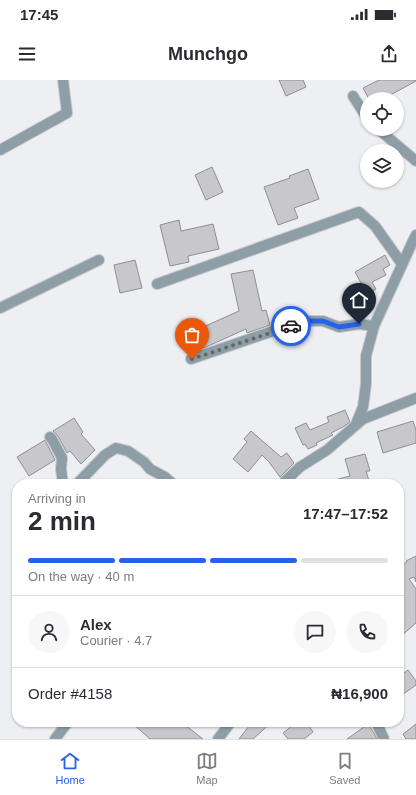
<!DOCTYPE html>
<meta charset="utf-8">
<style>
body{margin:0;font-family:Arial,sans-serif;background:#f7f7f7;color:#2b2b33;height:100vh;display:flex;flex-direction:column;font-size:15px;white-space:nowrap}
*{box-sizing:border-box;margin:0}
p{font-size:13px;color:#7c7c81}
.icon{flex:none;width:22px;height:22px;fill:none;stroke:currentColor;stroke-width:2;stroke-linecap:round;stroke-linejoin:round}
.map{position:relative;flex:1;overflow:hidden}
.sheet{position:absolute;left:12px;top:399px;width:392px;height:248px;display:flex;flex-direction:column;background:#fff;border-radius:16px;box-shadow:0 1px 3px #0004}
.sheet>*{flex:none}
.tools{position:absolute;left:360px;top:12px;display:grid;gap:8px}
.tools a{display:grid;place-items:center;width:44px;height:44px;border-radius:50%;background:#fff;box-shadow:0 1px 3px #0004;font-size:20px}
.pin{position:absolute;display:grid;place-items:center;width:34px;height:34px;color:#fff;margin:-41px -17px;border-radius:50% 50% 50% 0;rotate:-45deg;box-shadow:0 0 4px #0007}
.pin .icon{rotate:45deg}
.courier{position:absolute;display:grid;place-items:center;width:40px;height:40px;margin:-20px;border:3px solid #2563eb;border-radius:50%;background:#fff;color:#222;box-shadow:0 1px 5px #0007}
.overview em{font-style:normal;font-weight:700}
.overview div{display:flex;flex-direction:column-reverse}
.overview{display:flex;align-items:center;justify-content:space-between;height:68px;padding:0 16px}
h1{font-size:26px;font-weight:700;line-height:30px}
.bar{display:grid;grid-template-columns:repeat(4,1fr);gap:6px 4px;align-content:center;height:48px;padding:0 16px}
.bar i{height:5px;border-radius:3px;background:#e1e1e2}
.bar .selected{background:#2563eb}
.bar p{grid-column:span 4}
.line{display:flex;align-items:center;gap:10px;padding:0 16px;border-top:1px solid #e1e1e2}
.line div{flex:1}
.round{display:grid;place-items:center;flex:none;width:42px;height:42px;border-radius:21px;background:#f7f7f7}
.status{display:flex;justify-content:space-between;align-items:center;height:28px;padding:0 20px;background:#fff;direction:ltr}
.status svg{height:11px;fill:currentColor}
header{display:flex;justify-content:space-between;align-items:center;height:52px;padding:0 16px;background:#fff;font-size:18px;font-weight:700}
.tabs{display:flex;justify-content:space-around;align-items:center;height:56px;border-top:1px solid #e1e1e2;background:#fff;font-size:11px;color:#7c7c81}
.tabs a{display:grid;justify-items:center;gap:2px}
.tabs .selected{color:#2563eb}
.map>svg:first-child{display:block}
.building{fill:#c8c7cb;stroke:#908f92}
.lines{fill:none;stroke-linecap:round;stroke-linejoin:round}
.minor-casing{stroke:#c8c9cd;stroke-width:12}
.minor{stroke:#8e9ea7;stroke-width:10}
.done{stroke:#666669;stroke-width:4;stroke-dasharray:0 7.2}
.route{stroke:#2563eb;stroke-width:5}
</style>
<div class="status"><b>17:45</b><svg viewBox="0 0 49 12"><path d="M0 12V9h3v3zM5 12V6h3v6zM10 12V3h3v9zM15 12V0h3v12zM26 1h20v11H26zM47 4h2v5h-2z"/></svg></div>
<header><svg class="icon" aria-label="menu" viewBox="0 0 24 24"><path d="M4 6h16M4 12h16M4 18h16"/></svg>Munchgo<svg class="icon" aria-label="share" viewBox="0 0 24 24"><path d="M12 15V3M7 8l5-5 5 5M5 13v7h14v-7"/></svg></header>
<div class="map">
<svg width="416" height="659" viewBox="0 0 416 659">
<rect width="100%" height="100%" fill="#edeff3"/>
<!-- building -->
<g class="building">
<polygon points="279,0 303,0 306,7 286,16"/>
<polygon points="379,0 416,0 416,1 383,19 369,19 363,8"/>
<polygon points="212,87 223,112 206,120 195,95"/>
<polygon points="308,89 319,119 294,128 298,138 278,145 264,107 290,98 289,96"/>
<polygon points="179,140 181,151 213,144 219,169 188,176 189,182 170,186 160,145"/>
<polygon points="385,175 390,185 383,189 386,195 372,202 376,209 367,214 355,192"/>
<polygon points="135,180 142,208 120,213 114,185"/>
<polygon points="253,190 262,231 266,230 270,245 247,253 246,249 206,267 189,273 184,249 201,245 201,248 239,231 231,194"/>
<polygon points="345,330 350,342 343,347 331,353 333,355 316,363 317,365 308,369 305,364 303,365 295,348 306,343 310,350 329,342 327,337"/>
<polygon points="74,338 83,352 81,354 95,370 81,384 70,371 67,373 58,356 53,351"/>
<polygon points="413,341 416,350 416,363 383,373 377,352"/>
<polygon points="251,351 281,377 287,373 294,383 280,397 269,382 262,375 248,392 233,379 247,362 244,359"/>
<polygon points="45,360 55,380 29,396 17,377"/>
<polygon points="365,374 370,391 366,391 370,404 332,404 331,401 350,396 345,379"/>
<polygon points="416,476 416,502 414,497 409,499 416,509 416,543 399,558 399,487 407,482 406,481"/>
<polygon points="408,590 416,601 416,605 399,617 399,597"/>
<polygon points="131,642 181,642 203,659 150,659"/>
<polygon points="252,642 272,642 253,659 239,659"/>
<polygon points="297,642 306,642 313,652 304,659 288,659 283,653"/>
<polygon points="368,644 374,653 377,659 347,659"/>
<polygon points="416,644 416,659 406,659 403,654"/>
</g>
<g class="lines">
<defs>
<g id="minor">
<polyline points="353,16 367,38"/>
<polyline points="378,49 416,81"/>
<polyline points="0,70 67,33 63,0"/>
<polyline points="157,204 359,132 375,146 402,184"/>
<polyline points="0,228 99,180"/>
<polyline points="191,279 276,250 310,241 323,241 339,247 359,244 374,246"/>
<polyline points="356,344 363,327 366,304 366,276 374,246 412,163 416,155"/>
<polyline points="50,357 52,359 62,378 61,389 63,404"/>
<polyline points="77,404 105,375 116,368 128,371 144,382 150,389 165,397 173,404"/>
<polyline points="282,404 300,387 327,370 363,339 416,318"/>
<polyline points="376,642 384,659"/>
<polyline points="55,659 68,642"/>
<polyline points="218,659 231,642"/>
</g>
</defs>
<!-- minor casing -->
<use href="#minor" class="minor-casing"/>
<!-- minor -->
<use href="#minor" class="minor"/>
</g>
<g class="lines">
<!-- done -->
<polyline class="done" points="192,279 291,246"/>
<!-- route -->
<polyline class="route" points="291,246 310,241 323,241 339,247 359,244"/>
</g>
</svg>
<div class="tools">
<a><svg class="icon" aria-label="locate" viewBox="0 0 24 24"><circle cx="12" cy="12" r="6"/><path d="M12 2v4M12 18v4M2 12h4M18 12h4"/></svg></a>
<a><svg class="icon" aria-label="layers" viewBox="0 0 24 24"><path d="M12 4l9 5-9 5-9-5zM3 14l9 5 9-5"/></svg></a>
</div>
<div class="pin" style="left:192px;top:279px;background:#ea580c"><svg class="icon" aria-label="bag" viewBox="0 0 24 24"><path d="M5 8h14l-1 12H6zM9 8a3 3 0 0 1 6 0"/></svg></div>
<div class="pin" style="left:359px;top:244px;background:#1f2937"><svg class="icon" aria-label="home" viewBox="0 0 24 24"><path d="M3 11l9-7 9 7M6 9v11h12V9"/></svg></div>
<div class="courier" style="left:291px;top:246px"><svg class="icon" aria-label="car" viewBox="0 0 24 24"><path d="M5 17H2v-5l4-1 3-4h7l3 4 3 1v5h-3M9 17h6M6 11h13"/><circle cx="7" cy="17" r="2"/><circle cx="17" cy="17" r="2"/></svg></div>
<section class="sheet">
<div class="overview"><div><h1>2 min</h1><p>Arriving in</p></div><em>17:47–17:52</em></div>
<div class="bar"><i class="selected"></i><i class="selected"></i><i class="selected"></i><i></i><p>On the way · 40 m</p></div>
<div class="line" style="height:72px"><a class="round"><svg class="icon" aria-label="person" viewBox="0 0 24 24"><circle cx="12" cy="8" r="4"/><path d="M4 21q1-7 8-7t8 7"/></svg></a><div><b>Alex</b><p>Courier · 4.7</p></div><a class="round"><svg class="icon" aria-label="chat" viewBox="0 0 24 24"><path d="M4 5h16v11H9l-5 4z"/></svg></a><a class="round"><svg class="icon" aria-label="phone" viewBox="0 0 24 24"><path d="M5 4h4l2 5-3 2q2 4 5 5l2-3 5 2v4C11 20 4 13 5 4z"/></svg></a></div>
<div class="line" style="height:52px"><div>Order #4158</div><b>₦16,900</b></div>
</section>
</div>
<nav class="tabs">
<a class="selected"><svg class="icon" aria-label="home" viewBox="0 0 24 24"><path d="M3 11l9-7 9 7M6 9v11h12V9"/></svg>Home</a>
<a><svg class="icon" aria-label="map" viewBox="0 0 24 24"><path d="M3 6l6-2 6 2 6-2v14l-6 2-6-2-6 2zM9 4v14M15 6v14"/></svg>Map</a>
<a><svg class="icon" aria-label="saved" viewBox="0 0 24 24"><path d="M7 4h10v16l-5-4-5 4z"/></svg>Saved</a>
</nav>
